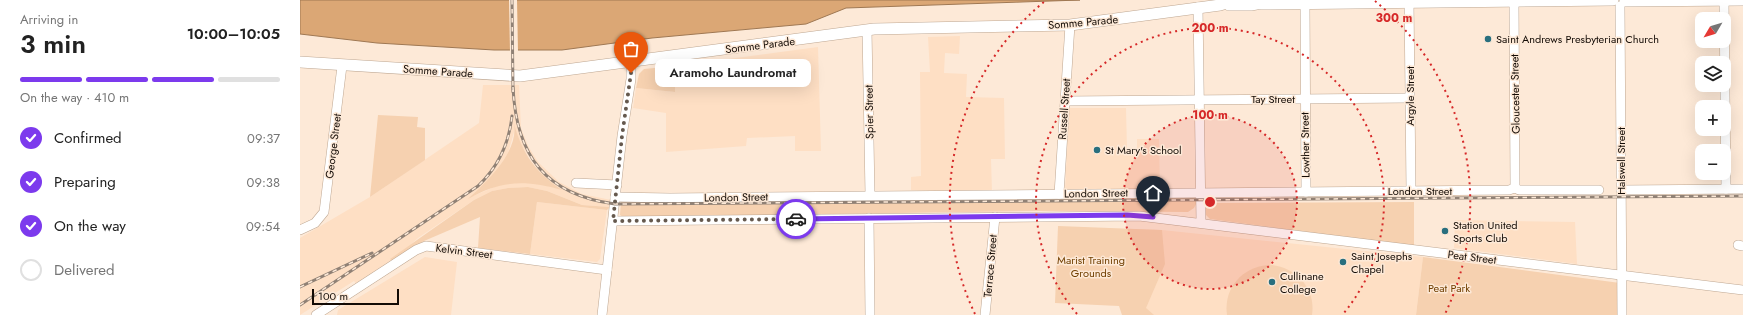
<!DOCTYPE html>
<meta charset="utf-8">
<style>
body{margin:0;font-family:Jost,sans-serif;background:#f2f2f2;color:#222;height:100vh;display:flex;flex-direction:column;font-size:15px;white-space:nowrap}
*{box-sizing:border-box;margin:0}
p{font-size:13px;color:#767676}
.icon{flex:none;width:22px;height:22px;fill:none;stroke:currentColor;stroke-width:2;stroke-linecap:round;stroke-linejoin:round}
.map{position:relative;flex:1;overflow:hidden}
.sheet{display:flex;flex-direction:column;background:#fff;width:300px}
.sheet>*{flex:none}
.needle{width:26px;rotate:232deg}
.controls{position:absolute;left:1395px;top:12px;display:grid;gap:8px}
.controls a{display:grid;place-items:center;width:36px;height:36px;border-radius:8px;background:#fff;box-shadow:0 4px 16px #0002;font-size:20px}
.scale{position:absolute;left:12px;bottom:10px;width:87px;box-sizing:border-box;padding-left:4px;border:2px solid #130b05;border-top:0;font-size:11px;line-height:14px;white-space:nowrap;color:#130b05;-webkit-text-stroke:3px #fde9d7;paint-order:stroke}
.pin{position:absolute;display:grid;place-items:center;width:34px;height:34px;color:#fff;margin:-41px -17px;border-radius:50% 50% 50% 0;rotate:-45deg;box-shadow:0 0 4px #0007}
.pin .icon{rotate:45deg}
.courier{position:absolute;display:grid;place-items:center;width:40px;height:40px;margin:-20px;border:3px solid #7c3aed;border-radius:50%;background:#fff;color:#222;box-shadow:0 1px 5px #0007}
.bubble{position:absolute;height:28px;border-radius:8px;background:#fff;box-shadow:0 4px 16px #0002;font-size:13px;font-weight:600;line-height:28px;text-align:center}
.head em{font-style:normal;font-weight:600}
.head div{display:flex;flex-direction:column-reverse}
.head{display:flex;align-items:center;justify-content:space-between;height:68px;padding:0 20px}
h1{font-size:26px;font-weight:600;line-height:30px}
.bar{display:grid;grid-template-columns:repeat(4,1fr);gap:6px 4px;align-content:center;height:48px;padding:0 20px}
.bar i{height:5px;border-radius:3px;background:#e0e0e0}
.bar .active{background:#7c3aed}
.bar p{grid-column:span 4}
ol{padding:0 20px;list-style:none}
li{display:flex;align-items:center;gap:12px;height:44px}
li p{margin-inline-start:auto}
li .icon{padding:4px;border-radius:50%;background:#7c3aed;color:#fff;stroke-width:4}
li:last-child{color:#767676}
li i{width:22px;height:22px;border:2px solid #e0e0e0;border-radius:50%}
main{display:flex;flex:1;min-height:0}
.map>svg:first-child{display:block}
.built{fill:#fedfc4;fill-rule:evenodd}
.green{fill:#f6d1b0}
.water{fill:#dba775;stroke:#9f7853}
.pier{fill:#fde9d7}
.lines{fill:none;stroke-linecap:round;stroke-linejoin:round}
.minor-casing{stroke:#bea792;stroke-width:10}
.major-casing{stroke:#bea792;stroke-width:12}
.minor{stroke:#fff;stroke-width:9}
.major{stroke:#fff;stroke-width:11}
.rail-casing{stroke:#908175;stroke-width:3}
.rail{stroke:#fde9d7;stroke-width:1.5;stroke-dasharray:4.5;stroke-linecap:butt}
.done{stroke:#65594e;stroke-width:4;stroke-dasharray:0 7.2}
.route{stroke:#7c3aed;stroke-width:5}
.ring{fill:none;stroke:#d62828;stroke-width:2;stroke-dasharray:2 4}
.poi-dot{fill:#296f7e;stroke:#fde9d7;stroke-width:1.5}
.labels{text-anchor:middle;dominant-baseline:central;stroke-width:3;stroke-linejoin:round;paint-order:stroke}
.street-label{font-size:11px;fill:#130b05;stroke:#fde9d7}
.poi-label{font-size:11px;fill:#130b05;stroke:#fde9d7;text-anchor:start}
.park-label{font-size:11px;fill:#703f00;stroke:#fde9d7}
.centre{fill:#d62828;stroke:#fde9d7;stroke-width:2}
.ring-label{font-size:12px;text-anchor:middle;font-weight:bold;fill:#d62828;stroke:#fde9d7;stroke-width:3;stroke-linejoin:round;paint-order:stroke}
</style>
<main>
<section class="sheet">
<div class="head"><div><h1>3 min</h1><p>Arriving in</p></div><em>10:00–10:05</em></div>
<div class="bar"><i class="active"></i><i class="active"></i><i class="active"></i><i></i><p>On the way · 410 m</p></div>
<ol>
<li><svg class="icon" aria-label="check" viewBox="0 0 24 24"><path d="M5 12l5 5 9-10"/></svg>Confirmed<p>09:37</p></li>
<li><svg class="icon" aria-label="check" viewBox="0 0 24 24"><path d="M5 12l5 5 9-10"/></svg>Preparing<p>09:38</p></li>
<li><svg class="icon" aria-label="check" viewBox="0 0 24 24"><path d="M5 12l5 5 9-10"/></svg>On the way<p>09:54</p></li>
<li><i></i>Delivered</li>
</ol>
</section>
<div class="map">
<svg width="1443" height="315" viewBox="0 0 1443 315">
<rect width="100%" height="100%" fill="#fde9d7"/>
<!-- built -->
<g class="built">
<polygon points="660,36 659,54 645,53 644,73 667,74 666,97 704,98 705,159 691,159 692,192 611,190 611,177 621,176 620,72 630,72 628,37"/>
<polygon points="518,47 521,151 495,151 495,136 447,138 446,146 366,152 366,113 333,108 336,88 375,92 375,66"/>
<path d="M183,85H219L221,128L228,146L238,162L259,182L282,194L311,200L310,207L282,205L247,191L228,187L208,188L192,191L174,200L118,238L93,261L57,285L54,281L0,315V238L70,197L179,123ZM215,129L221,145L237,168L247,180L261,189L240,184L218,182L199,185L171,197L186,184L198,169L208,153Z"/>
<polygon points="769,108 826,108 827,150 837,149 837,139 859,139 860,189 765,191"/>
<polygon points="237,202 307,210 300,259 297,262 230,254"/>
<polygon points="1155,220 1275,222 1277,264 1154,248"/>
<polygon points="827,229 862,230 1123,257 1116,315 842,315 824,306"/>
<polygon points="125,257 157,262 151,315 37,315 38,310"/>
</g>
<!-- green -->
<g class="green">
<polygon points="375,66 375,92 336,88 339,74 344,69"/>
<polygon points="78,115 118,117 117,127 125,128 125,160 70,197"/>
<path d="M214,124C223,154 235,172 262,190C225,180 202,180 168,199C187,182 219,151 214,124Z"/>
<polygon points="228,187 247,191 282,205 310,207 307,210 237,202 230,254 178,248 180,217 124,241 93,261 90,259 174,200 192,191 208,188"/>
<polygon points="892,197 895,198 897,202 894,208 888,212 738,211 323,217 320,215 321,201"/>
<polygon points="1114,202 1114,246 910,219 906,215 906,203"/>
<polygon points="758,226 862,230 865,264 846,308 854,315 822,315 819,306 755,303"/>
<polygon points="1123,257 1320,283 1321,315 1116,315"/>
<path d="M972,265C997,268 1016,289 1012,315H927C923,287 944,265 972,265Z"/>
</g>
<!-- water -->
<polygon class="water" points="0,0 780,0 546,8 506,24 352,38 262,50 194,50 77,43 0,34"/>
<!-- pier -->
<polygon class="pier" points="209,0 217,0 218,52 210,52"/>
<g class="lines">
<defs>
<g id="minor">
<polyline points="1109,0 1111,191"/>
<polyline points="1214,0 1215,188"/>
<polyline points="1424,0 1426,189"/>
<polyline points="1005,3 1006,192"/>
<polyline points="1320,6 1322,315"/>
<polyline points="898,7 901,223"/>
<polyline points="567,30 570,195"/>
<polyline points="765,101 1110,98"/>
<polyline points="276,183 317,185"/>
<polyline points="1321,190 1443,189"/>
<polyline points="759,194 770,25"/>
<polyline points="315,197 370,198 1209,190 1215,188 1219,190 1299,190"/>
<polyline points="569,218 570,315"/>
<polyline points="313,221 839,216 1443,290"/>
<polyline points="0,230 15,223 24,212 42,66"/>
<polyline points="1438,245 1443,246"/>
<polyline points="16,315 116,250 126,246 307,270"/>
<polyline points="302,315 322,136 331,79 331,62"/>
<polyline points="685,315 695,217"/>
</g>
<g id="major">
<polyline points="1325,1 1443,0"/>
<polyline points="961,4 1313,0"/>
<polyline points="929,5 951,5 967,2"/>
<polyline points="0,62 220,76 574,29 770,25 920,5 937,0"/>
</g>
</defs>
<!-- minor casing -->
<use href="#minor" class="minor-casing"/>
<!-- major casing -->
<use href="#major" class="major-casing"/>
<!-- minor -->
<use href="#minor" class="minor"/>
<!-- major -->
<use href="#major" class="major"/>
<defs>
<g id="rail">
<polyline points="212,0 213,92"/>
<path d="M213,87C216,156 246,195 315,204L1443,196"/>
<polyline points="0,287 72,253"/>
<path d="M0,305L178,186C198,167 209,144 212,116"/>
</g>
</defs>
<!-- rail casing -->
<use href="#rail" class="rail-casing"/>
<!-- rail -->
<use href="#rail" class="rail"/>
</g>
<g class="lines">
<!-- done -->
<polyline class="done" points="331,73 322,136 313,221 496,219"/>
<!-- route -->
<polyline class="route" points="496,219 827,215 853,217"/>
</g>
<!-- distance rings -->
<circle cx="910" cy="202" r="87" fill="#d62828" fill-opacity=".12"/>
<g class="ring">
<circle cx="910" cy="202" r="87"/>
<path d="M777 314A174 174 0 1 1 1043 314"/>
<path d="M675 314A260 260 0 0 1 745 1M1075 1A260 260 0 0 1 1145 314"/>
</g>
<!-- markers -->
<g class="poi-dot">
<circle cx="1188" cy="39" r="4"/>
<circle cx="797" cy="150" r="4"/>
<circle cx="1145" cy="231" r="4"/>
<circle cx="1043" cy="262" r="4"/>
<circle cx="972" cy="282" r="4"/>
</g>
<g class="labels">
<!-- street labels -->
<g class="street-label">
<text transform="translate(783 22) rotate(-5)">Somme Parade</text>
<text transform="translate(460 45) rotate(-7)">Somme Parade</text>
<text transform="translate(138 71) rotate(4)">Somme Parade</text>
<text transform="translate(1215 94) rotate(-91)">Gloucester Street</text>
<text transform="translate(1110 96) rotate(-90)">Argyle Street</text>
<text x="973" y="99">Tay Street</text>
<text transform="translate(764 109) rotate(-86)">Russell Street</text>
<text transform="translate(569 112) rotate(-91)">Spier Street</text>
<text transform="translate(1005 145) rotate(-91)">Lowther Street</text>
<text transform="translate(33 146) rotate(-83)">George Street</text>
<text transform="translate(1321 161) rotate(-90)">Halswell Street</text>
<text x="1120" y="191">London Street</text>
<text transform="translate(796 193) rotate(-1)">London Street</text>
<text transform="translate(436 197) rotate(-1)">London Street</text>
<text transform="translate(164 251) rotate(7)">Kelvin Street</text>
<text transform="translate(1172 257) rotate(7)">Peat Street</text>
<text transform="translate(690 266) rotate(-85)">Terrace Street</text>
</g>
<!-- poi labels -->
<g class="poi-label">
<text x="1196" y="39">Saint Andrews Presbyterian Church</text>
<text x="805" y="150">St Mary's School</text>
<text x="1153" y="225">Station United<tspan x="1153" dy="13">Sports Club</tspan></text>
<text x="1051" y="256">Saint Josephs<tspan x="1051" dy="13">Chapel</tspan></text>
<text x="980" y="276">Cullinane<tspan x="980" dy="13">College</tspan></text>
</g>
<!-- park labels -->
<g class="park-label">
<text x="791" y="260">Marist Training<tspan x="791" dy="13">Grounds</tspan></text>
<text x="1149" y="288">Peat Park</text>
</g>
</g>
<circle cx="910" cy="202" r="6" class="centre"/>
<g class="ring-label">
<text x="1094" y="22">300 m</text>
<text x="910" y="32">200 m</text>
<text x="910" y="119">100 m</text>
</g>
</svg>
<div class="controls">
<a><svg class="needle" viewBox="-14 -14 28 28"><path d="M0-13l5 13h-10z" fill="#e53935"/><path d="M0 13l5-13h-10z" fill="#767676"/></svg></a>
<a><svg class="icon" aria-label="layers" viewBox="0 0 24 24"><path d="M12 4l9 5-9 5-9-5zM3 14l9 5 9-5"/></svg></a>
<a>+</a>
<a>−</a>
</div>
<div class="scale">100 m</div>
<div class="pin" style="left:331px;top:73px;background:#ea580c"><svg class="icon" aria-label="bag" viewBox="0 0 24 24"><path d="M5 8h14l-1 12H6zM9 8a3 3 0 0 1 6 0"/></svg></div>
<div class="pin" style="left:853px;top:217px;background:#1f2937"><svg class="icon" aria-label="home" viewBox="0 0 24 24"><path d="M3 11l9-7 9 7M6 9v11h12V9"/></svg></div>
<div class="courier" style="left:496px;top:219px"><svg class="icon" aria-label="car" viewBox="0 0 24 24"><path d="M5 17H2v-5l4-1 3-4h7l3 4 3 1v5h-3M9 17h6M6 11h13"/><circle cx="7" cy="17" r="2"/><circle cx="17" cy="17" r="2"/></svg></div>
<div class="bubble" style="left:355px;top:59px;width:156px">Aramoho Laundromat</div>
</div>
</main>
